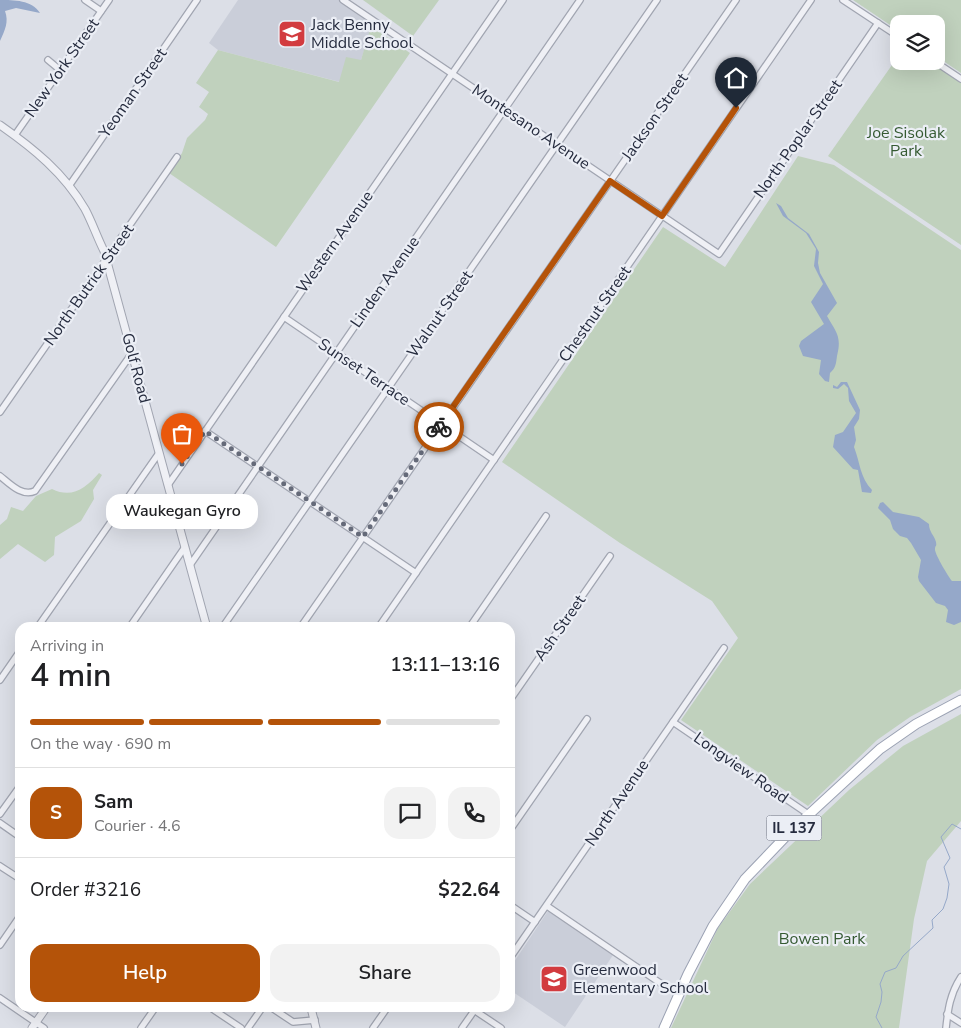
<!DOCTYPE html>
<meta charset="utf-8">
<style>
body{margin:0;font-family:"Nunito Sans",sans-serif;background:#f2f2f2;color:#202124;height:100vh;display:flex;flex-direction:column;font-size:19px;white-space:nowrap}
*{box-sizing:border-box;margin:0}
p{font-size:16px;color:#757577}
.icon{flex:none;width:28px;height:28px;fill:none;stroke:currentColor;stroke-width:2;stroke-linecap:round;stroke-linejoin:round}
.map{position:relative;flex:1;overflow:hidden}
.side{position:absolute;left:15px;top:622px;width:500px;height:390px;display:flex;flex-direction:column;background:#fff;border-radius:15px;box-shadow:0 5px 20px #0002}
.side>*{flex:none}
.fabs{position:absolute;left:890px;top:15px;display:grid;gap:10px}
.fabs a{display:grid;place-items:center;width:55px;height:55px;border-radius:10px;background:#fff;box-shadow:0 5px 20px #0002;font-size:25px}
.pin{position:absolute;display:grid;place-items:center;width:42px;height:42px;color:#fff;margin:-51px -21px;border-radius:50% 50% 50% 0;rotate:-45deg;box-shadow:0 0 5px #0007}
.pin .icon{rotate:45deg}
.courier{position:absolute;display:grid;place-items:center;width:50px;height:50px;margin:-25px;border:4px solid #b45309;border-radius:50%;background:#fff;color:#222;box-shadow:0 1px 6px #0007}
.bubble{position:absolute;height:35px;border-radius:15px;background:#fff;box-shadow:0 5px 20px #0002;font-size:16px;font-weight:600;line-height:35px;text-align:center}
.headline em{font-style:normal;font-weight:600}
.headline div{display:flex;flex-direction:column-reverse}
.headline{display:flex;align-items:center;justify-content:space-between;height:85px;padding:0 15px}
h1{font-size:32px;font-weight:600;line-height:38px}
.bar{display:grid;grid-template-columns:repeat(4,1fr);gap:8px 5px;align-content:center;height:60px;padding:0 15px}
.bar i{height:6px;border-radius:4px;background:#e0e0e0}
.bar .on{background:#b45309}
.bar p{grid-column:span 4}
.line{display:flex;align-items:center;gap:12px;padding:0 15px;border-top:1px solid #e0e0e0}
.line div{flex:1}
.round{display:grid;place-items:center;flex:none;width:52px;height:52px;border-radius:15px;background:#f2f2f2}
.action{display:flex;gap:10px;margin-top:auto;padding:10px 15px}
.action a{flex:1;height:58px;border-radius:15px;background:#b45309;color:#fff;font-size:20px;font-weight:600;line-height:58px;text-align:center}
.action a+a{background:#f2f2f2;color:#202124}
.map>svg:first-child{display:block}
.built{fill:#caced9}
.green{fill:#c0d1bd}
.water{fill:#95a8c9}
.lines{fill:none;stroke-linecap:round;stroke-linejoin:round}
.stream{stroke:#95a8c9;stroke-width:1}
.minor-casing{stroke:#a1a5b1;stroke-width:8}
.tertiary-casing{stroke:#a1a5b1;stroke-width:9}
.primary-casing{stroke:#9ba2b3;stroke-width:11}
.minor{stroke:#eff0f5;stroke-width:5.5}
.tertiary{stroke:#eff0f5;stroke-width:7}
.primary{stroke:#fff;stroke-width:9}
.done{stroke:#656a79;stroke-width:5;stroke-dasharray:0 9}
.route{stroke:#b45309;stroke-width:6}
.labels{text-anchor:middle;dominant-baseline:central;stroke-width:4.5;stroke-linejoin:round;paint-order:stroke}
.shield{fill:#ebeef5;stroke:#606675;stroke-width:1}
.shield-label{font-size:15px;font-weight:bold;fill:#252b3e}
.poi-label{font-size:16px;fill:#252b3e;stroke:#ebeef5;text-anchor:start}
.street-label{font-size:16px;fill:#252b3e;stroke:#ebeef5}
.park-label{font-size:16px;fill:#355a32;stroke:#ebeef5}
</style>
<div class="map">
<svg width="961" height="1028" viewBox="0 0 961 1028">
<rect width="100%" height="100%" fill="#dcdfe7"/>
<!-- built -->
<g class="built">
<polygon points="238,0 349,0 375,17 361,60 340,82 218,50 209,43"/>
<polygon points="548,911 613,955 565,1027 510,990 510,968"/>
</g>
<!-- green -->
<g class="green">
<polygon points="363,0 439,0 413,36"/>
<polygon points="853,0 961,0 961,73 936,56 936,24 899,24 899,31"/>
<polygon points="371,26 410,53 276,247 169,173 182,153 187,138 205,120 208,114 199,107 209,92 196,83 218,50 339,82 346,57 361,60"/>
<polygon points="899,55 899,61 932,61 961,82 961,245 828,156"/>
<polygon points="798,156 834,165 961,250 961,689 910,717 877,740 808,806 681,720 738,638 712,601 620,543 502,462 663,227 725,267"/>
<path d="M99,473L102,475L93,490L94,499L81,521L55,537L54,555L45,562L18,544L0,559V525L7,519L11,507L23,511L36,496L52,489C72,499 86,488 99,473Z"/>
<polygon points="961,714 961,821 927,861 914,919 899,1028 671,1028 718,928 750,884 849,790 903,746"/>
</g>
<!-- water -->
<g class="water">
<path d="M0,0C14,0 32,0 40,13L16,8L5,11C9,22 5,30 0,41Z"/>
<path d="M776,203L781,206L788,218L809,234L819,252L818,263L820,273L837,303L827,316C836,332 842,336 837,356C836,363 836,368 830,373L829,382L825,381L819,374L821,360L803,356L799,346L801,341L824,324L811,302L823,284L814,266L816,249L806,233L783,216Z"/>
<path d="M841,382H847L860,410L859,419L854,427L856,440L854,447C860,462 860,478 872,490L871,493L862,492L858,470L853,469L833,447L835,435L843,432L856,413L849,401L848,388L844,384L838,389L833,388V385L837,387Z"/>
<path d="M883,502L893,512L919,517L929,524C929,532 934,535 936,542C937,548 935,544 935,550C936,556 948,576 952,581H961V622L954,625L946,622L948,610L945,606L936,603L919,581L918,577L921,560L911,543L907,538L900,536L893,529L890,520L878,508L880,503Z"/>
</g>
<g class="lines">
<!-- stream -->
<polyline class="stream" points="882,1028 876,1017 881,1002 882,992 880,984 885,972 896,968 903,956 933,928 932,920 943,909 947,898 949,884 944,867 950,858 941,837 952,824 961,829"/>
<defs>
<g id="minor">
<polyline points="85,0 101,11"/>
<polyline points="343,0 719,254 878,23"/>
<polyline points="843,0 899,37"/>
<polyline points="48,60 60,70"/>
<polyline points="934,61 961,79"/>
<polyline points="15,135 109,0"/>
<polyline points="69,186 197,0"/>
<polyline points="284,317 494,460"/>
<polyline points="0,412 177,157"/>
<polyline points="205,431 416,573"/>
<path d="M0,476C10,484 22,497 35,491L132,353"/>
<polyline points="168,485 503,0"/>
<polyline points="190,565 580,0"/>
<polyline points="37,628 159,453"/>
<polyline points="129,628 185,547"/>
<polyline points="222,628 657,0"/>
<polyline points="300,628 736,0"/>
<polyline points="378,628 811,0"/>
<polyline points="469,628 546,516"/>
<polyline points="0,680 20,651"/>
<polyline points="510,700 610,556"/>
<polyline points="673,722 808,814"/>
<polyline points="0,814 20,786"/>
<polyline points="0,823 20,837"/>
<polyline points="510,830 587,719"/>
<polyline points="0,866 20,879"/>
<polyline points="510,905 535,922"/>
<polyline points="547,906 666,987"/>
<polyline points="0,945 20,916"/>
<polyline points="510,958 724,648"/>
<polyline points="0,998 44,1028"/>
<polyline points="211,1008 241,1028"/>
<polyline points="272,1008 293,1022 315,1020"/>
<polyline points="471,1008 501,1028"/>
<polyline points="947,1014 961,1023"/>
<polyline points="141,1028 155,1008"/>
<polyline points="248,1028 262,1008"/>
<polyline points="373,1028 387,1008"/>
<polyline points="462,1028 476,1008"/>
<path d="M946,1028C948,1009 950,994 961,977"/>
</g>
<g id="tertiary">
<path d="M0,125C33,148 64,173 85,209C92,222 97,237 104,251L207,628"/>
<polyline points="311,1008 316,1028"/>
<polyline points="32,1028 46,1008"/>
</g>
<polyline id="primary" points="664,1028 688,974 713,926 745,879 790,832 880,749 916,724 961,700"/>
</defs>
<!-- minor casing -->
<use href="#minor" class="minor-casing"/>
<!-- tertiary casing -->
<use href="#tertiary" class="tertiary-casing"/>
<!-- primary casing -->
<use href="#primary" class="primary-casing"/>
<!-- minor -->
<use href="#minor" class="minor"/>
<!-- tertiary -->
<use href="#tertiary" class="tertiary"/>
<!-- primary -->
<use href="#primary" class="primary"/>
</g>
<g class="lines">
<!-- done -->
<polyline class="done" points="182,464 205,431 363,537 439,427"/>
<!-- route -->
<polyline class="route" points="439,427 610,181 662,216 736,108"/>
</g>
<!-- icons -->
<defs>
<symbol id="school-square" viewBox="-11 -11 22 22"><rect x="-9" y="-9" width="18" height="18" rx="4" fill="#d23b3f" stroke="#ebeef5"/><path d="M0-5L7-2L0 1L-7-2ZM-4 1L0 2.5L4 1V4Q0 6-4 4Z" fill="#fff"/></symbol>
</defs>
<g fill-rule="evenodd">
<use href="#school-square" x="276" y="18" width="32" height="32"/>
<use href="#school-square" x="538" y="963" width="32" height="32"/>
</g>
<g class="labels">
<!-- shield labels -->
<rect class="shield" x="766.5" y="815.5" width="55" height="25" rx="4"/>
<g class="shield-label">
<text x="794" y="828">IL 137</text>
</g>
<!-- poi labels -->
<g class="poi-label">
<text x="311" y="25">Jack Benny<tspan x="311" dy="18">Middle School</tspan></text>
<text x="573" y="970">Greenwood<tspan x="573" dy="18">Elementary School</tspan></text>
</g>
<!-- street labels -->
<g class="street-label">
<text transform="translate(62 68) rotate(-55)">New York Street</text>
<text transform="translate(133 93) rotate(-55)">Yeoman Street</text>
<text transform="translate(655 117) rotate(-55)">Jackson Street</text>
<text transform="translate(531 127) rotate(34)">Montesano Avenue</text>
<text transform="translate(798 139) rotate(-55)">North Poplar Street</text>
<text transform="translate(335 242) rotate(-55)">Western Avenue</text>
<text transform="translate(385 282) rotate(-55)">Linden Avenue</text>
<text transform="translate(89 285) rotate(-55)">North Butrick Street</text>
<text transform="translate(440 314) rotate(-55)">Walnut Street</text>
<text transform="translate(595 314) rotate(-55)">Chestnut Street</text>
<text transform="translate(136 368) rotate(75)">Golf Road</text>
<text transform="translate(364 372) rotate(34)">Sunset Terrace</text>
<text transform="translate(560 628) rotate(-55)">Ash Street</text>
<text transform="translate(741 768) rotate(35)">Longview Road</text>
<text transform="translate(617 803) rotate(-56)">North Avenue</text>
</g>
<!-- park labels -->
<g class="park-label">
<text x="906" y="133">Joe Sisolak<tspan x="906" dy="18">Park</tspan></text>
<text x="822" y="939">Bowen Park</text>
</g>
</g>
</svg>
<div class="fabs">
<a><svg class="icon" aria-label="layers" viewBox="0 0 24 24"><path d="M12 4l9 5-9 5-9-5zM3 14l9 5 9-5"/></svg></a>
</div>
<div class="pin" style="left:182px;top:464px;background:#ea580c"><svg class="icon" aria-label="bag" viewBox="0 0 24 24"><path d="M5 8h14l-1 12H6zM9 8a3 3 0 0 1 6 0"/></svg></div>
<div class="pin" style="left:736px;top:108px;background:#1f2937"><svg class="icon" aria-label="home" viewBox="0 0 24 24"><path d="M3 11l9-7 9 7M6 9v11h12V9"/></svg></div>
<div class="courier" style="left:439px;top:427px"><svg class="icon" aria-label="bike" viewBox="0 0 24 24"><circle cx="6" cy="16" r="4"/><circle cx="18" cy="16" r="4"/><path d="M6 16l4-8h5l3 8M10 8l3 8H6M13 5h3"/></svg></div>
<div class="bubble" style="left:106px;top:494px;width:152px">Waukegan Gyro</div>
<section class="side">
<div class="headline"><div><h1>4 min</h1><p>Arriving in</p></div><em>13:11–13:16</em></div>
<div class="bar"><i class="on"></i><i class="on"></i><i class="on"></i><i></i><p>On the way · 690 m</p></div>
<div class="line" style="height:90px"><b class="round" style="background:#b45309;color:#fff">S</b><div><b>Sam</b><p>Courier · 4.6</p></div><a class="round"><svg class="icon" aria-label="chat" viewBox="0 0 24 24"><path d="M4 5h16v11H9l-5 4z"/></svg></a><a class="round"><svg class="icon" aria-label="phone" viewBox="0 0 24 24"><path d="M5 4h4l2 5-3 2q2 4 5 5l2-3 5 2v4C11 20 4 13 5 4z"/></svg></a></div>
<div class="line" style="height:65px"><div>Order #3216</div><b>$22.64</b></div>
<div class="action"><a>Help</a><a>Share</a></div>
</section>
</div>
